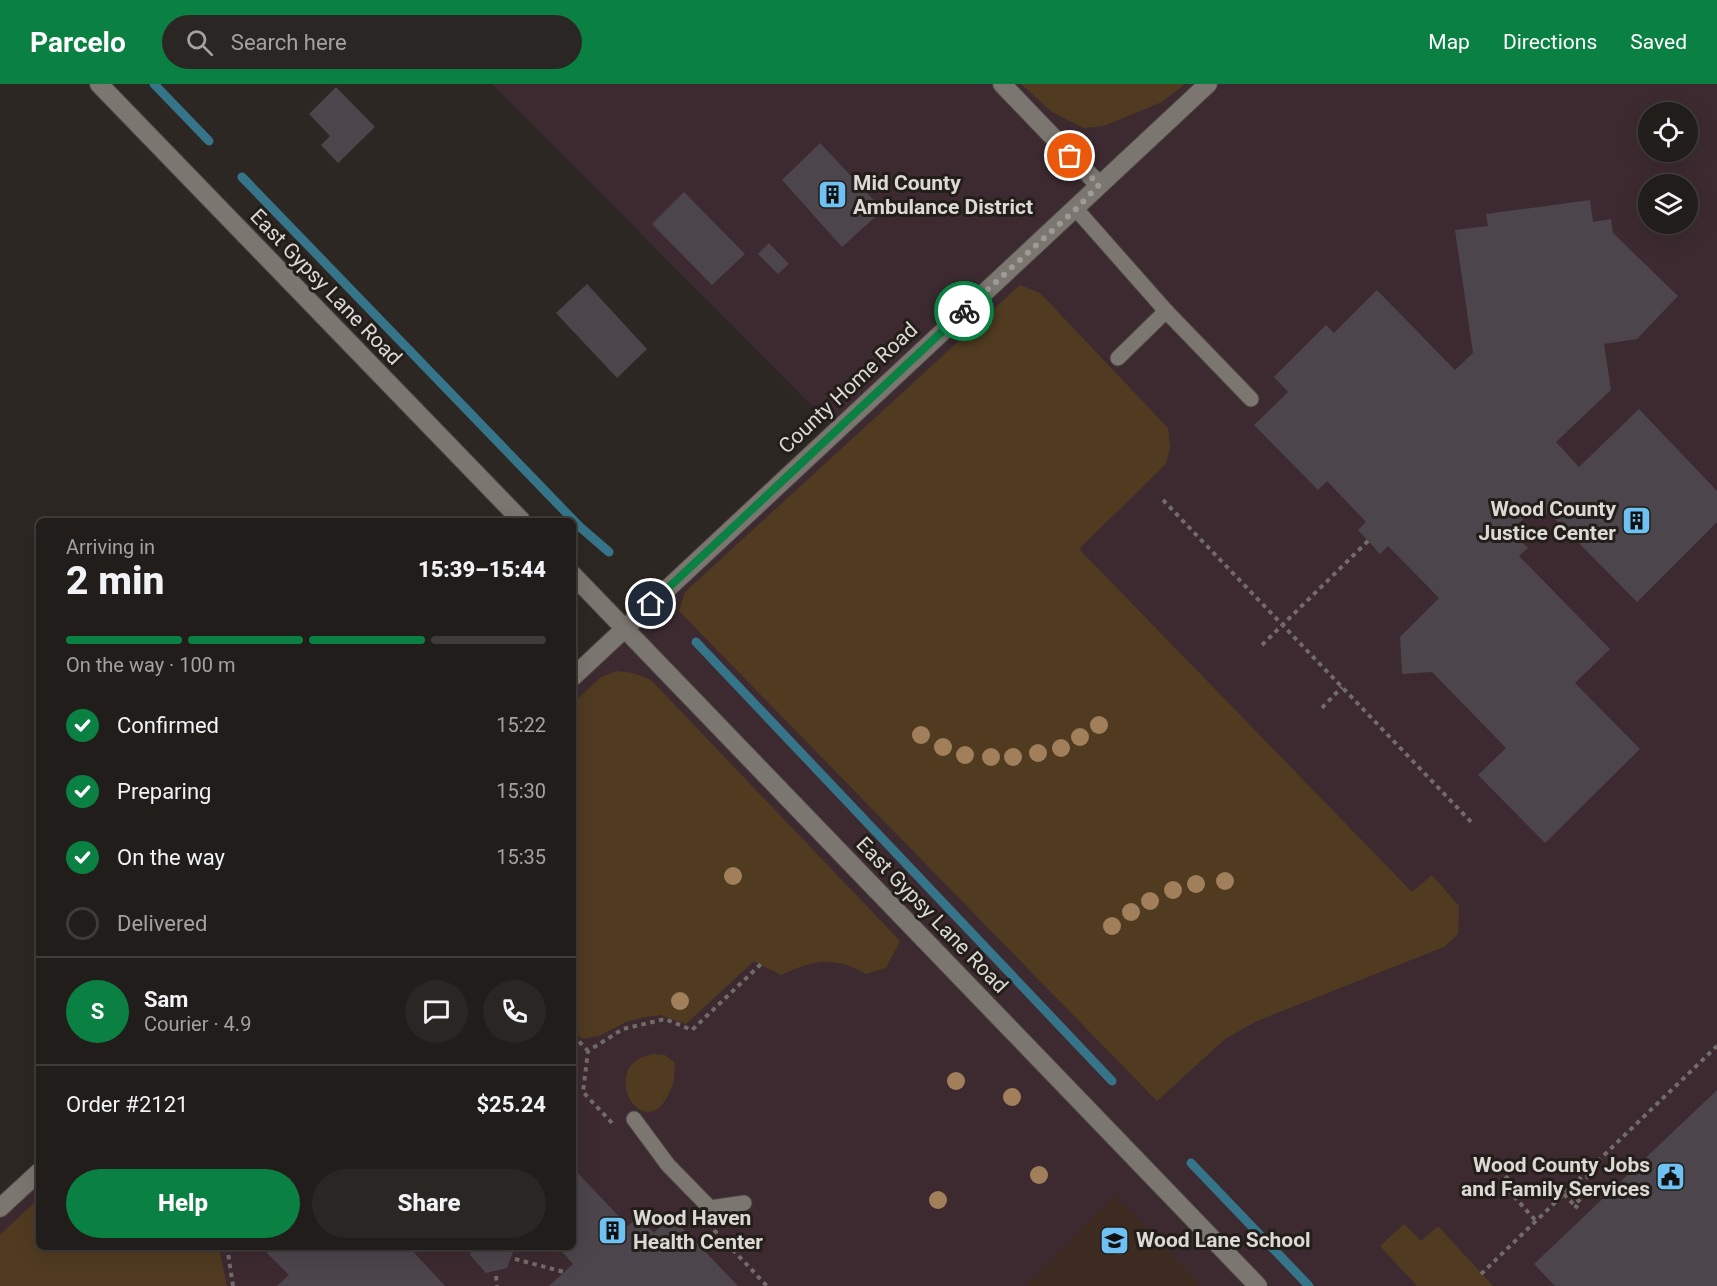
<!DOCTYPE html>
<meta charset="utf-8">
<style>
body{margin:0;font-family:Roboto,sans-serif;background:#292623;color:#f1f3f6;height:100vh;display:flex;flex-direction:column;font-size:22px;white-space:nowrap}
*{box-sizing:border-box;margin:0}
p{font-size:20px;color:#a2a2a2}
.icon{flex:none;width:33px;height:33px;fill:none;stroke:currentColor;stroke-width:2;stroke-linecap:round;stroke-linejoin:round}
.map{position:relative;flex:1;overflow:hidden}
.details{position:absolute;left:36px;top:434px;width:540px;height:732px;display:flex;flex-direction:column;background:#211d1a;border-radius:9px;box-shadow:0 6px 24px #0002,0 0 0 2px #3e3b39}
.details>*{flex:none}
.buttons{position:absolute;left:1638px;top:18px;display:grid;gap:12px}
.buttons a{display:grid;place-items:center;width:60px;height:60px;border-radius:50%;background:#211d1a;box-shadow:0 6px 24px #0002,0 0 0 2px #3e3b39;font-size:30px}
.pin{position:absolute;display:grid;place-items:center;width:51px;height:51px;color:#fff;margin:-26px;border:3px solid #fff;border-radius:50%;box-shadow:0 2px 6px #0007}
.courier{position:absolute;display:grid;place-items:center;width:60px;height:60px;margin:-30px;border:4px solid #0b8043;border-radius:50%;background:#fff;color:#222;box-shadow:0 2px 8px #0007}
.overview em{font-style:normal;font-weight:800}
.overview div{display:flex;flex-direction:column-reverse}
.overview{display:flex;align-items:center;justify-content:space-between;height:102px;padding:0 30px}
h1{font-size:39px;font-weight:800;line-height:45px}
.bar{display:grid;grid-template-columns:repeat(4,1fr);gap:9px 6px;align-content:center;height:72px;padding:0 30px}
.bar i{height:8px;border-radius:4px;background:#3e3b39}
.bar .current{background:#0b8043}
.bar p{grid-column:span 4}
.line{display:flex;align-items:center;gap:15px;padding:0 30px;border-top:2px solid #3e3b39}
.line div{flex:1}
.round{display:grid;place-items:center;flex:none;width:63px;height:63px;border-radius:32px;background:#292623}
ol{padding:0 30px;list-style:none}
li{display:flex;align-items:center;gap:18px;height:66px}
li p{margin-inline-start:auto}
li .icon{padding:6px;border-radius:50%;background:#0b8043;color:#fff;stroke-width:4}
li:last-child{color:#a2a2a2}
li i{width:33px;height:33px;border:3px solid #3e3b39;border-radius:50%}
.button{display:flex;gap:12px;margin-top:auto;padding:12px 30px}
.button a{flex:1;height:69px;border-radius:36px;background:#0b8043;color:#fff;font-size:24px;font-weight:800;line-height:69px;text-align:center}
.button a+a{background:#292623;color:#f1f3f6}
header{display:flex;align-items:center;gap:36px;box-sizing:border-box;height:84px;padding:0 30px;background:#0b8043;color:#fff}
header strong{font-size:28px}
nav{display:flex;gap:33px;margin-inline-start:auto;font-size:21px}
.search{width:420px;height:54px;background:#292623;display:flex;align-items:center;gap:15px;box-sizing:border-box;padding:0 21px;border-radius:33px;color:#a2a2a2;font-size:22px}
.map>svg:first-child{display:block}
.commercial{fill:#3c2a30;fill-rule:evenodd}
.education{fill:#3d2b22}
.green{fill:#503b21}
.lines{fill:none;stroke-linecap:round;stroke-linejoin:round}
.stream{stroke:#367589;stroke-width:9}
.building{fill:#4c454b}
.service-casing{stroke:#494440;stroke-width:17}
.tertiary-casing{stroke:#494440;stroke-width:20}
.path{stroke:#716c68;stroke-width:4;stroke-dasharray:4.5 4.5;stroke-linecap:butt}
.service{stroke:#7c7670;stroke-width:15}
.tertiary{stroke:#7c7670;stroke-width:18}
.tree{fill:#a07f5a}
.done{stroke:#9e9b96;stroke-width:6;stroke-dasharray:0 10.8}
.route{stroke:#0b8043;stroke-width:8}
.labels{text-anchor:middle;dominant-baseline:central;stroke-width:6;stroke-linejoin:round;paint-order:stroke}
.poi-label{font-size:21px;font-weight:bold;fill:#dcd9d5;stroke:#231e19;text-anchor:start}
.street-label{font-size:21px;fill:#dcd9d5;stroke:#231e19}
</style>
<header>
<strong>Parcelo</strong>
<div class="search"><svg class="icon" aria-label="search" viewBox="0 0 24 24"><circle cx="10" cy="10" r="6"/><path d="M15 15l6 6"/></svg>Search here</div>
<nav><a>Map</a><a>Directions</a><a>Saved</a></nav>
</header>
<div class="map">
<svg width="1717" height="1202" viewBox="0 0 1717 1202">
<rect width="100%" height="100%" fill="#2c2722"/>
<!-- commercial -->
<path class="commercial" d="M492,0H1717V1202H0V1124L39,1088V1162H573V593L836,346ZM1648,28H1688V68H1648ZM1648,100H1688V140H1648Z"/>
<!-- education -->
<polygon class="education" points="1115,1111 1202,1202 1026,1202"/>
<!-- green -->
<g class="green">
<polygon points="1021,0 1185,0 1162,18 1104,42 1084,44 1052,28"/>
<polygon points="1020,201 1040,209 1168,344 1170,363 1166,380 1079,465 1412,808 1432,791 1459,822 1458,850 1444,863 1257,937 1225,955 1157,1017 679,527 685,508"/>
<path d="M617,587L633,589L651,596L900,857L886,884L866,890C834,871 813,876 781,891L754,877L686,940L660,931L646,933L628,937L599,952L582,955L573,945V619L601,593Z"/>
<path d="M654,970L665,971L674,978C676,993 673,1005 664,1018C637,1055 598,978 654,970Z"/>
<polygon points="39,1114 39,1162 219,1163 227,1202 0,1202 0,1151"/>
<polygon points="1404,1140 1421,1157 1438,1142 1493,1202 1417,1202 1380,1162"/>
</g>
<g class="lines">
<!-- stream -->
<g class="stream">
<polyline points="154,0 209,57"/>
<polyline points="242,93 580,443 609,468"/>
<polyline points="696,558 1112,997"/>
<polyline points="1191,1079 1309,1202"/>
</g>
</g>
<!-- building -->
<g class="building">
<polygon points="336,3 375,43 338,79 321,61 330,52 309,30"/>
<polygon points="820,59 883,126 842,163 782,96"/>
<polygon points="684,108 745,170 712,201 652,140"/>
<polygon points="1590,116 1593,138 1611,135 1613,149 1678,212 1637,255 1604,260 1611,306 1556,358 1579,383 1639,325 1717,407 1717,438 1637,518 1548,428 1540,436 1531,427 1511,447 1528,464 1519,472 1610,565 1575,599 1640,665 1545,759 1478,691 1506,664 1432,588 1402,590 1400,553 1439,514 1388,462 1380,470 1358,446 1366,438 1327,397 1318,406 1254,341 1288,308 1274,293 1326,241 1334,249 1377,206 1455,286 1473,269 1455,146 1488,142 1486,130"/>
<polygon points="769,159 789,180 778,190 758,170"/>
<polygon points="587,200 647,265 617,294 556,229"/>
<polygon points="1717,1006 1717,1202 1555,1202 1534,1180"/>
<polygon points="573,1084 628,1142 638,1133 654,1149 671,1132 738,1202 549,1202 573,1180 557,1162 573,1162"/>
<polygon points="274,1162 408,1162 445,1202 277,1202 289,1191 267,1169"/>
<polygon points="473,1162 514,1162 515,1163 507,1184 486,1189 470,1171"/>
</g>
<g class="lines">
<defs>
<g id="service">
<polyline points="1076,125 1166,227 1118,274"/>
<polyline points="1166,227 1251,315"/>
<polyline points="634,1035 668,1081 710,1124 744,1119"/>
</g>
<g id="tertiary">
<polyline points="99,0 521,436"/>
<polyline points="1002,0 1099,101"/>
<polyline points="573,491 1258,1202"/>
<polyline points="573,593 1208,0"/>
<polyline points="0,1124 39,1088"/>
</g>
</defs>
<!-- service casing -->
<use href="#service" class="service-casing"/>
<!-- tertiary casing -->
<use href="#tertiary" class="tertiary-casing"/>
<!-- path -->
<g class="path">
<polyline points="1163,416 1473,740"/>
<polyline points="1262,561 1368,457"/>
<polyline points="1322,624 1342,603"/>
<polyline points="573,951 588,967"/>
<polyline points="612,1039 583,1008 588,967 623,945 665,935 692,946 761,880"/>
<polyline points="1508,1092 1502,1099 1536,1137"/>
<polyline points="1564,1110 1574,1121"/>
<path d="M1578,1124L1574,1121C1585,1111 1592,1103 1586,1088"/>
<polyline points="714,1146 767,1202"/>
<polyline points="227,1162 233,1202"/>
<polyline points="426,1162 468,1164"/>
<polyline points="515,1175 564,1188"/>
<polyline points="1481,1190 1717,962"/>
<polyline points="496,1192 497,1202"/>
</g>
<!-- service -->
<use href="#service" class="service"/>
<!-- tertiary -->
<use href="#tertiary" class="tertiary"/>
</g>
<!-- trees -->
<g class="tree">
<circle cx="1099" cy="641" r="9"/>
<circle cx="921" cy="651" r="9"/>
<circle cx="1080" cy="653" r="9"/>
<circle cx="943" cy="663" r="9"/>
<circle cx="1061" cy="664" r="9"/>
<circle cx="1038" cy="669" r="9"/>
<circle cx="965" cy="671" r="9"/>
<circle cx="991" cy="673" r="9"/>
<circle cx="1013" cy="673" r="9"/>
<circle cx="733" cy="792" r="9"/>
<circle cx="1225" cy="797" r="9"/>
<circle cx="1196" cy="800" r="9"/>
<circle cx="1173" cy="806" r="9"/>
<circle cx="1150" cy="817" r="9"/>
<circle cx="1131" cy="828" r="9"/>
<circle cx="1112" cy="842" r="9"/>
<circle cx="680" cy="917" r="9"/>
<circle cx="956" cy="997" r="9"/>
<circle cx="1012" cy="1013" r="9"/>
<circle cx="1039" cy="1091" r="9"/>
<circle cx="938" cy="1116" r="9"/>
<circle cx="1119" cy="1162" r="9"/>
</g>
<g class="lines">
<!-- done -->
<polyline class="done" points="964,227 1076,125 1099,101 1070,72"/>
<!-- route -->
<polyline class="route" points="651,520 964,227"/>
</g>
<!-- icons -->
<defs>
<symbol id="building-square" viewBox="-11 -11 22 22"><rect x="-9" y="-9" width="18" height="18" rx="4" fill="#6ec2f3" stroke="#231e19"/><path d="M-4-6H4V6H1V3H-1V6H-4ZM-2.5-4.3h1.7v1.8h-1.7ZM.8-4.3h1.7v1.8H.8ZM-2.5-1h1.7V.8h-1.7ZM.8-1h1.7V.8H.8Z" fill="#111"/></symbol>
<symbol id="civic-square" viewBox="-11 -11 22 22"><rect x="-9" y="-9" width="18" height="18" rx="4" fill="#6ec2f3" stroke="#231e19"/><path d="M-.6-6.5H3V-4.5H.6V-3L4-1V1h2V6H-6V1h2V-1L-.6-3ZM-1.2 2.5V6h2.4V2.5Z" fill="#111"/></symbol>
<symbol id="school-square" viewBox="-11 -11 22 22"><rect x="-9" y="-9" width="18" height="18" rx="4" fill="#6ec2f3" stroke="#231e19"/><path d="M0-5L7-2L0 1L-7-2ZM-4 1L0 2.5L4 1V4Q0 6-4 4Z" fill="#111"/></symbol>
</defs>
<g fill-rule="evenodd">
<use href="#building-square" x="816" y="94" width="33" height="33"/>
<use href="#building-square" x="1620" y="420" width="33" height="33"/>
<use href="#civic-square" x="1654" y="1076" width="33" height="33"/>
<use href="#building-square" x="596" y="1130" width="33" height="33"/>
<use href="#school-square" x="1098" y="1140" width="33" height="33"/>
</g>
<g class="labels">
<!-- poi labels -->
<g class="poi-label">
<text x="853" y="99">Mid County<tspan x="853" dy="24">Ambulance District</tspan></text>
<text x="1616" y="425" text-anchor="end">Wood County<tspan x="1616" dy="24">Justice Center</tspan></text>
<text x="1650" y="1081" text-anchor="end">Wood County Jobs<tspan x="1650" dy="24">and Family Services</tspan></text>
<text x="633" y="1134">Wood Haven<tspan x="633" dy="24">Health Center</tspan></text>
<text x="1136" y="1156">Wood Lane School</text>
</g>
<!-- street labels -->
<g class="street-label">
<text transform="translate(326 203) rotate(46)">East Gypsy Lane Road</text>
<text transform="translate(848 304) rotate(-43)">County Home Road</text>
<text transform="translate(932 831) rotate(46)">East Gypsy Lane Road</text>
</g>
</g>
</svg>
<div class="buttons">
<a><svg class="icon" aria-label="locate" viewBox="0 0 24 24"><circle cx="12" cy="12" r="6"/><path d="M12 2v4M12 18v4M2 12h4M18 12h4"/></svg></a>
<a><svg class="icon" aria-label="layers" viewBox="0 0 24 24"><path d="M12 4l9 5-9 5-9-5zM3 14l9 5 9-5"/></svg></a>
</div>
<div class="pin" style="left:1070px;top:72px;background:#ea580c"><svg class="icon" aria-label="bag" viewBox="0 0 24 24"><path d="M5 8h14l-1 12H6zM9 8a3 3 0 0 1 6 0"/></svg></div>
<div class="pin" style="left:651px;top:520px;background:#1f2937"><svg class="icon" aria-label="home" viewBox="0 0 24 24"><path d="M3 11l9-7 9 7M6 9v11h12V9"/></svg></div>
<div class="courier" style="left:964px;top:227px"><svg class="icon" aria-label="bike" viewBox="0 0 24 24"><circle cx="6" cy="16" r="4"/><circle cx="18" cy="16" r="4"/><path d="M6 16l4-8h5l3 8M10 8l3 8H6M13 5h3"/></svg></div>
<section class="details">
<div class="overview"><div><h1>2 min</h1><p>Arriving in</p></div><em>15:39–15:44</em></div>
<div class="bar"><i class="current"></i><i class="current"></i><i class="current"></i><i></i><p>On the way · 100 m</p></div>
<ol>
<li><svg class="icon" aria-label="check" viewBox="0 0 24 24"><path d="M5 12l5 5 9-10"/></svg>Confirmed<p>15:22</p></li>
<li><svg class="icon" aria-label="check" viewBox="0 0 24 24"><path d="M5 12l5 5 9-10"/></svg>Preparing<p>15:30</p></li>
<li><svg class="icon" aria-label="check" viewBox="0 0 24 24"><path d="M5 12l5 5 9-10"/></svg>On the way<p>15:35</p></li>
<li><i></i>Delivered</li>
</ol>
<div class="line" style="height:108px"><b class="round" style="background:#0b8043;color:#fff">S</b><div><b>Sam</b><p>Courier · 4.9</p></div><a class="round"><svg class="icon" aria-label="chat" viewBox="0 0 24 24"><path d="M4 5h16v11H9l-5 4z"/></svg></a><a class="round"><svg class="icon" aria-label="phone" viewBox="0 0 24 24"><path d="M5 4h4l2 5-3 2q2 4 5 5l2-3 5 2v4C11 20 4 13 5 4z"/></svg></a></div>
<div class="line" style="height:78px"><div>Order #2121</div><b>$25.24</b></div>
<div class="button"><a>Help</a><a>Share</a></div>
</section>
</div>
